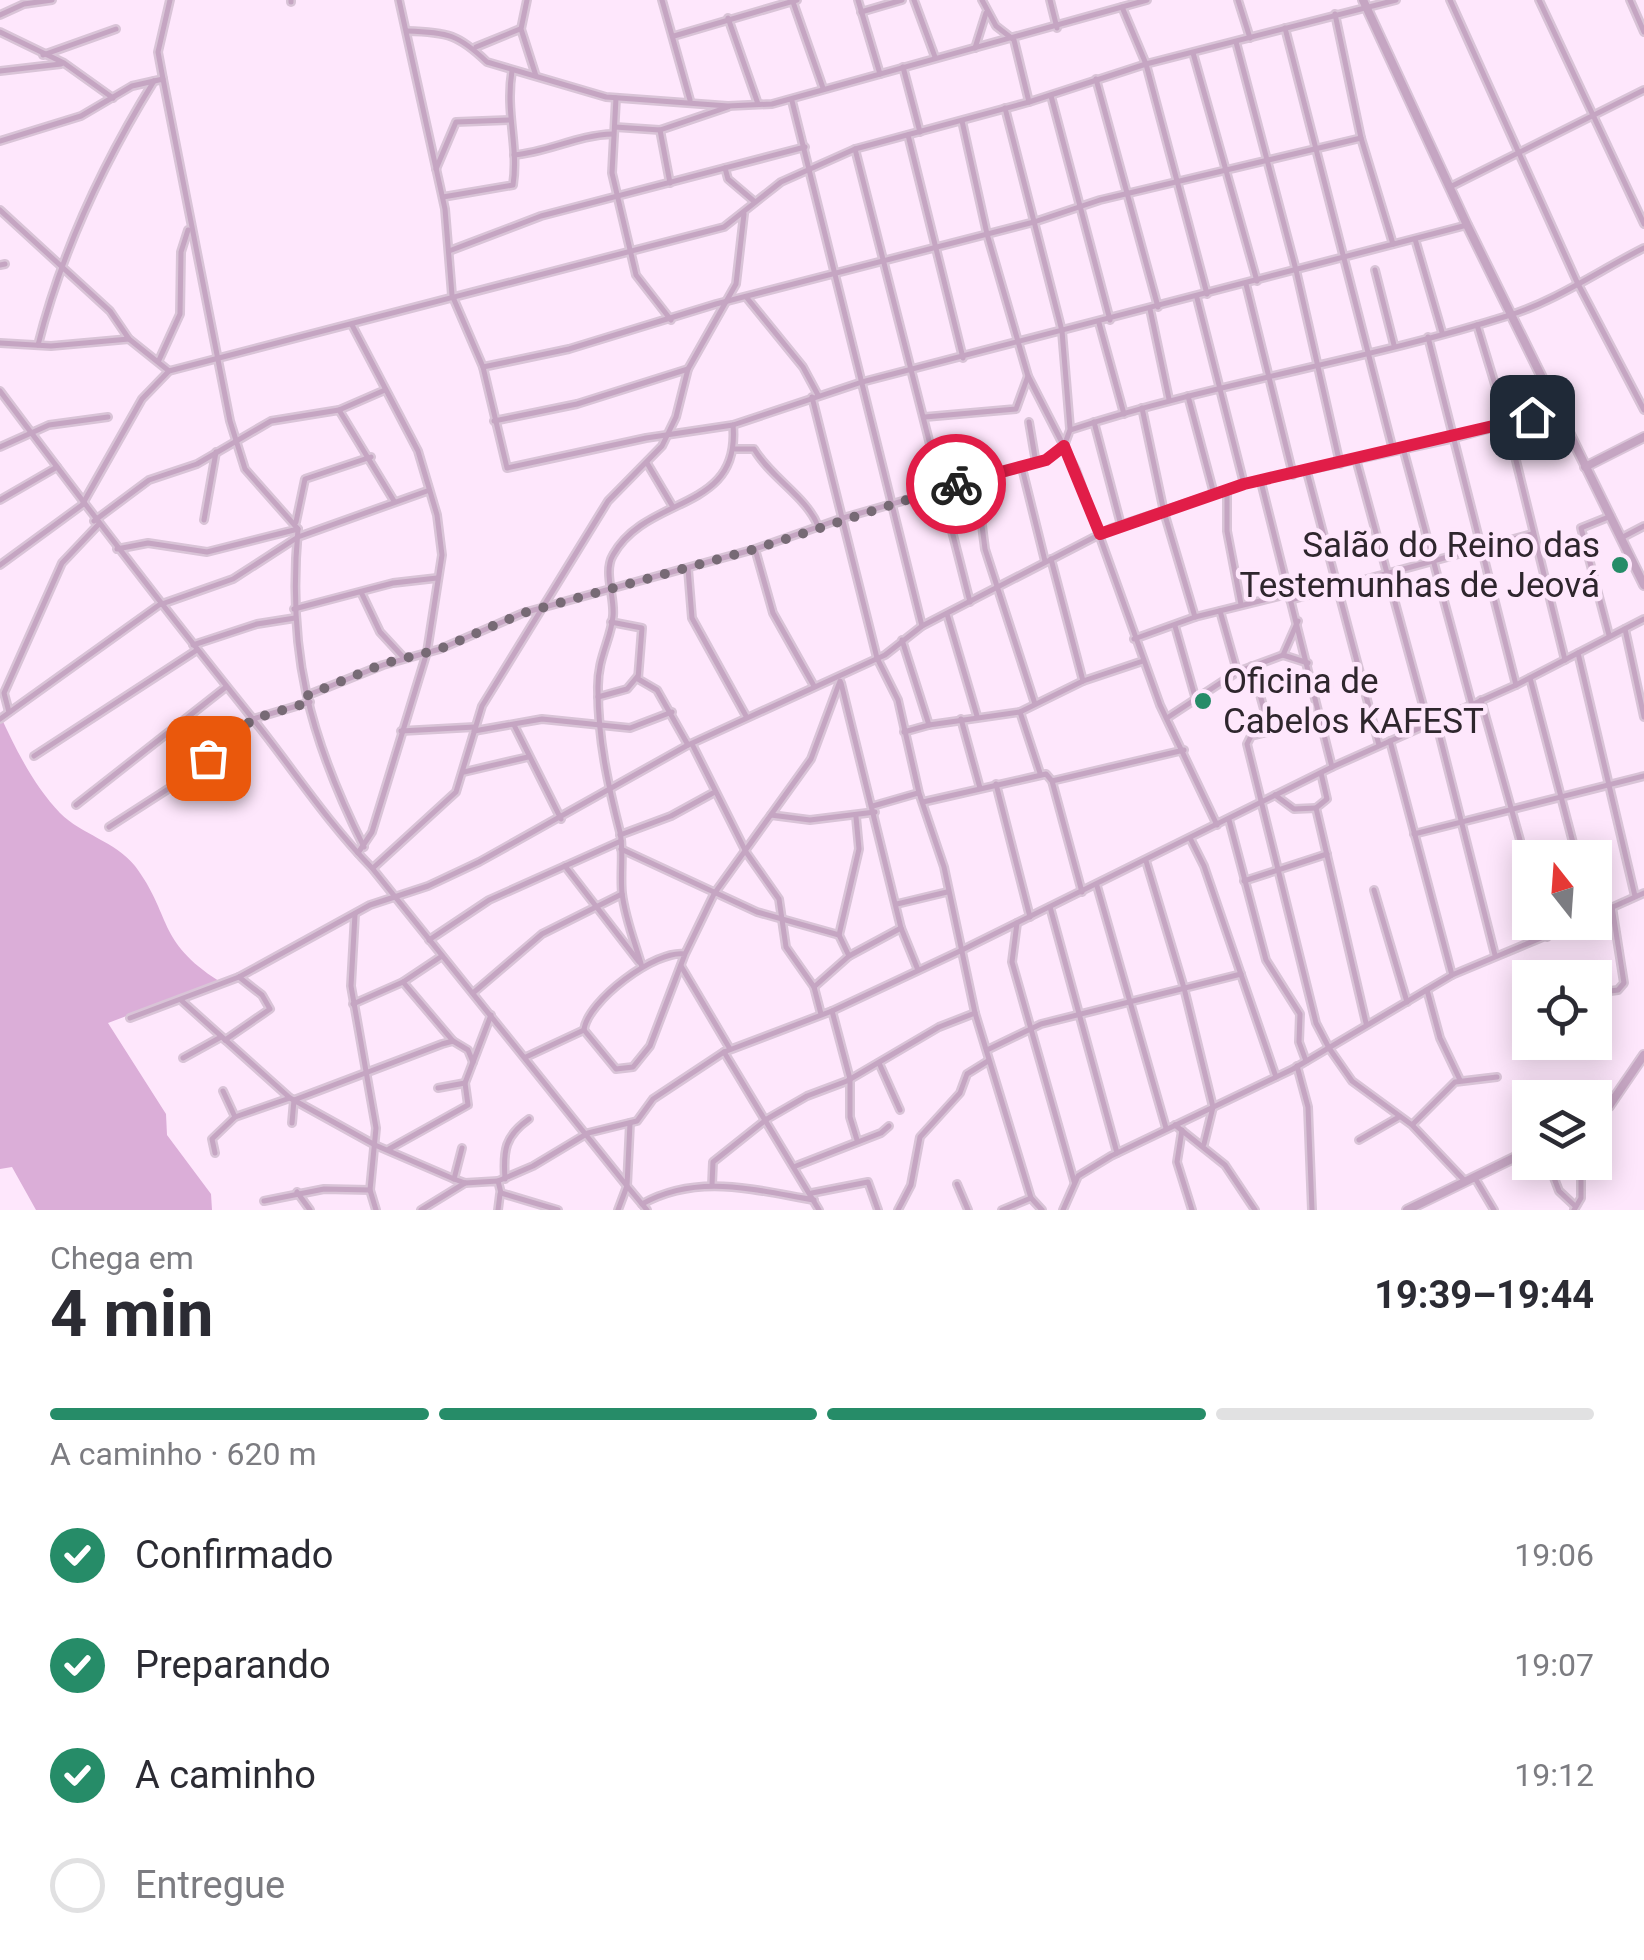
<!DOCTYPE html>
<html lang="pt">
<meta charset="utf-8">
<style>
body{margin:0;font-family:Roboto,sans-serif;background:#f7f7f7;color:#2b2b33;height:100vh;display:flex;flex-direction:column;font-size:38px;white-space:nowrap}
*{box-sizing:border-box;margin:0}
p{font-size:32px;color:#7c7c81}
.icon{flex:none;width:55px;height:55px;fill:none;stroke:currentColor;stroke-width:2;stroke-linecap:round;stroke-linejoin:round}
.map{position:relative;height:1210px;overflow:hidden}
.details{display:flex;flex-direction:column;background:#fff;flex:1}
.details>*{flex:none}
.needle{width:65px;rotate:343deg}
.buttons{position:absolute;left:1512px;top:840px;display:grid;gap:20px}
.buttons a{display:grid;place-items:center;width:100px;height:100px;border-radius:0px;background:#fff;box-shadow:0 5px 25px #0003;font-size:50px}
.pin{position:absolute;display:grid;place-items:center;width:85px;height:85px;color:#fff;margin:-42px;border-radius:20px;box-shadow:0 5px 15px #0006}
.courier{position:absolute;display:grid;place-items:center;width:100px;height:100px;margin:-50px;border:8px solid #e11d48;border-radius:50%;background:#fff;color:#222;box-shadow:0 2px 12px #0007}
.summary em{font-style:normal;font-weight:700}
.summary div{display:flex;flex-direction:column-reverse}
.summary{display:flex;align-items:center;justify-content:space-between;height:170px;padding:0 50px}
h1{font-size:65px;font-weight:700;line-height:75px}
.bar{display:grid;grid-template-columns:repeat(4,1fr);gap:15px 10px;align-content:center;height:120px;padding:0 50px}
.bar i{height:12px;border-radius:8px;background:#e1e1e2}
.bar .active{background:#268c68}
.bar p{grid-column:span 4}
ol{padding:0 50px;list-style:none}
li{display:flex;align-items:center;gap:30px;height:110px}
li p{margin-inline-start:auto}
li .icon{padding:10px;border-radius:50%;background:#268c68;color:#fff;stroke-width:4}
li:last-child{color:#7c7c81}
li i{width:55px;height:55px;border:5px solid #e1e1e2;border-radius:50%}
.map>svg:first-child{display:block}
.green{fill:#dbaed8}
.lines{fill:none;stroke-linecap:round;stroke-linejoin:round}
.minor-casing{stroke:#d9c4d7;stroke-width:10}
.tertiary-casing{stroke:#d9c4d7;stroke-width:12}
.minor{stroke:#c5a5c2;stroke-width:5}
.tertiary{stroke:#c5a5c2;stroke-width:8}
.done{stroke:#776a75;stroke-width:10;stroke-dasharray:0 18}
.route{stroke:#e11d48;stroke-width:12}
.poi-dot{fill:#268c68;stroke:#fee7fc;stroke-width:4}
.labels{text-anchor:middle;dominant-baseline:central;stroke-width:9;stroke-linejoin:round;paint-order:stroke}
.poi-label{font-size:35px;fill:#2e262d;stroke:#fee7fc;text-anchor:end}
</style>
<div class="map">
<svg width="1644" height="1210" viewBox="0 0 1644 1210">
<rect width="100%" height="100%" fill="#fee7fc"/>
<!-- green -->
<path class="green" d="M0,715C15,748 34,786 60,813C82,835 115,841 135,866C172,915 156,941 219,981L108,1023L166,1114L167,1135L211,1194L212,1210H36L12,1167L0,1169Z"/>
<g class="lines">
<defs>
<g id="minor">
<polyline points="291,0 291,2"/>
<polyline points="399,0 445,209 452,295 483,367 507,468 646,438 733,425 862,382 1467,225"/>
<polyline points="527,0 521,29 536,76"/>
<polyline points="662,0 690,100"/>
<polyline points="858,0 880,74"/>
<polyline points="914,0 935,57"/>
<polyline points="982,0 996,26 1014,40 1029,102"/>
<polyline points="1050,0 1057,28"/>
<polyline points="1238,0 1250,38"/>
<polyline points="1450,0 1577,282 1644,410"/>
<polyline points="1539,0 1644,224"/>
<polyline points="1630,0 1644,32"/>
<polyline points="793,2 823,88"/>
<polyline points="1122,7 1146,64 1207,294"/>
<polyline points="861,12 902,0"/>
<polyline points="1335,14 1361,138 1393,244"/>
<polyline points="0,15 24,4 52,0"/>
<polyline points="728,18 758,104"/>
<polyline points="1285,28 1393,450"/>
<path d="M407,31C448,32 459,35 487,62L606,97L728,106L772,104L1147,0"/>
<polyline points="0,32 64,63 113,98"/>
<polyline points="674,36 797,0"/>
<polyline points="1236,42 1296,270 1340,464"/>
<polyline points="476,47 520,29"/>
<polyline points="975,48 986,13"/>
<polyline points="1193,53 1257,281"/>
<polyline points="43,55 116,29"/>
<polyline points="903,67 920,132"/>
<polyline points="0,71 61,64"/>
<polyline points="163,79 158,52 170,0"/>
<polyline points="1096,79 1158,307"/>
<polyline points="1051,96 1110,320"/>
<polyline points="616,98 612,173 636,275 671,320"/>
<polyline points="792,101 922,626"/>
<polyline points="1005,108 1062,331 1070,428"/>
<polyline points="962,121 987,234 1028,376 1076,470 1160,705 1217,825"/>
<polyline points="615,127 660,130 728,107"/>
<polyline points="660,130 670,183"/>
<polyline points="908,135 963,358"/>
<path d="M0,141L81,116L132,86L163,79L230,421L245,469L298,529C287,652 309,737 364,847"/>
<polyline points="855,149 970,602"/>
<path d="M514,155C549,152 577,135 613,134"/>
<polyline points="725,168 728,179 755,202"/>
<polyline points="436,169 456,122 509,120"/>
<polyline points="1450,187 1644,90"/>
<path d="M443,197L513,185C519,146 505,113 512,71"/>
<polyline points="0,210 110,311 129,339 169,371"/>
<polyline points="1415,239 1442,332"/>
<polyline points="449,251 541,216 805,147"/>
<polyline points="0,265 5,264"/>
<polyline points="1375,270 1394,345"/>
<polyline points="1246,284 1293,475"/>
<polyline points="747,298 803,367 818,395"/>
<polyline points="1197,298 1244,484"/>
<polyline points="1150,309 1169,399"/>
<polyline points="1099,323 1124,414"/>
<polyline points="352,325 418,451 437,515 442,555 427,652 372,832 358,853"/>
<polyline points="1477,325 1507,424 1565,660"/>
<polyline points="1428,337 1516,685"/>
<polyline points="0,343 51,346 129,339"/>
<path d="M38,345C61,253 104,162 154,81"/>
<polyline points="159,360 180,314 181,252 188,230"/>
<polyline points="483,367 569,349 716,304 1034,222 1100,200 1361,138"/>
<path d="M0,391C83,502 166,611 253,719C293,769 327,822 372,868L627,1186L618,1210"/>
<polyline points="1188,396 1214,494"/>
<polyline points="812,397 877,658 898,700 919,793 944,867 975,1013 1031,1198 1042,1210"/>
<polyline points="1142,408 1164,512 1195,617"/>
<polyline points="339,410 394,501"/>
<polyline points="925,417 1016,409 1028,376"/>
<polyline points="494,421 577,404 688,369"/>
<polyline points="1029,422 1036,463"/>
<polyline points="1094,422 1121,525"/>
<polyline points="0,447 49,425 108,417"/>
<polyline points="1403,448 1472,705"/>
<path d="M735,449H754C771,478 806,496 818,526"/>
<polyline points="1356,459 1428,724"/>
<polyline points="647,463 673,507"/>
<polyline points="1022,468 1045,561"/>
<polyline points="1307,472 1379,745"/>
<polyline points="976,478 985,549 1035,704"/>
<polyline points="1261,482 1332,767"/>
<polyline points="1227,490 1227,531 1241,604"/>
<polyline points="0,500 57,467"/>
<polyline points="204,520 216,452"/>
<polyline points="94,521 149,480 197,464 271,421 339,410 385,390"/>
<polyline points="296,522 305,479 371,457"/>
<polyline points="1621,538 1644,526"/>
<polyline points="117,549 148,543 207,552 298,529"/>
<polyline points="755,549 773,613 814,686"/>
<polyline points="1051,559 1083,681"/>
<polyline points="0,565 82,505 142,399 169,371 724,227 781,182 855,149 1029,102 1146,64 1396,0"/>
<polyline points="688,569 692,618 746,716"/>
<polyline points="361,592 380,632 404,658"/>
<polyline points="1290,600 1532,534"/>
<polyline points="294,609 393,583 437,578"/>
<polyline points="1220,611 1237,671"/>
<polyline points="947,614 977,716"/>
<polyline points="611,622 642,628 638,679 657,690 688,745"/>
<polyline points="1175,626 1196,700"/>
<polyline points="1625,629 1644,717"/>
<polyline points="1609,635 1581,528 1611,516"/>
<polyline points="1134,639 1195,617 1288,594"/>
<polyline points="902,640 929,725 1020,712 1083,681 1143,661"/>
<polyline points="193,645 257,624 295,618"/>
<polyline points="1578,653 1635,896"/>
<polyline points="1283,655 1308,663"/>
<polyline points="1252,666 1270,731"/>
<polyline points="1530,678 1577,858"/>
<path d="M308,695L383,665L440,649L523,613L755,549L843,518L1046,460L1064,446L1070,430C1213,383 1364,361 1507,316C1554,302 1600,270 1644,248"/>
<polyline points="598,697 627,689 637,677"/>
<polyline points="1481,700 1530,876"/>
<polyline points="9,712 4,693 62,563 98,525"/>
<polyline points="1020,712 1040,773"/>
<polyline points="1167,718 1237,672 1283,655 1298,621"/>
<polyline points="0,719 159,605 233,579 298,537 427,491"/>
<polyline points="961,719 980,788"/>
<polyline points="1321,719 1251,736 1247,744 1316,1023 1329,1048 1352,1081 1412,1125 1464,1180"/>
<polyline points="1436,721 1495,955"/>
<polyline points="514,725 561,819"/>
<polyline points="401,731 475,727"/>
<polyline points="474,731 542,719 630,728 672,712"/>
<polyline points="904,732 929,725"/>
<polyline points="1390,741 1452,975"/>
<polyline points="692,744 746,852 779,899 786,947 814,987 821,1014"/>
<polyline points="34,756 197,650"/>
<polyline points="464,772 528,757"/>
<polyline points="1321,773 1327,799 1316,808 1366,1023"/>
<polyline points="1052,781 1184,750"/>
<polyline points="996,784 1030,917"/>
<polyline points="1275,795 1294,809 1316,808"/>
<polyline points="923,802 1046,774 1052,781 1082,892"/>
<polyline points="76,805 226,687"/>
<polyline points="873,806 918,793"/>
<polyline points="771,815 810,820 875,812"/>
<polyline points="1229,820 1266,960 1300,1014 1299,1042 1306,1061"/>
<polyline points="109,827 182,780 253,719 310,702"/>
<polyline points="1414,834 1644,776"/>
<polyline points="620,835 671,816 713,793"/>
<polyline points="1191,840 1204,866 1276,1077"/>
<polyline points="621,849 757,912 839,935"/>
<polyline points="1146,861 1184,988 1213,1107 1204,1144"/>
<polyline points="565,866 639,962"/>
<polyline points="373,868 456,792 482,706 608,501 662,446 676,417 688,369 736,284 744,214"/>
<polyline points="1244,881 1327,854"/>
<polyline points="1097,886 1166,1128"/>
<polyline points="1374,890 1407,1002"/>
<polyline points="897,904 947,892"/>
<polyline points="1050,907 1117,1153"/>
<polyline points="355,914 351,986 376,1128 370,1190 376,1210"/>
<polyline points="1595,915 1644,893"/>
<polyline points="1543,922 1547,937"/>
<polyline points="1017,923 1012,962 1074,1181"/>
<polyline points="901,928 918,970"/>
<polyline points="429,940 489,900 621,841"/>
<path d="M685,954C656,949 587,1001 584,1030L616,1069L633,1067L650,1046L685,954L714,894L811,759L840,681"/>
<polyline points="849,956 839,935 859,849 856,817"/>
<polyline points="681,966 730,1049"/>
<path d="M642,967C635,943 625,918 622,893C620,873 624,852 620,832C608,785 598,739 598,690C597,658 611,640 613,616C615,597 603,572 613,555C647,494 741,513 733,425"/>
<polyline points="403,982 453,1041"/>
<polyline points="814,987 849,956 901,928 841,683"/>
<polyline points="1427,990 1440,1038 1460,1080"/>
<polyline points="473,993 542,934 622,894"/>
<polyline points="1595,993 1618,990 1624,983 1612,907"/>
<polyline points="182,1001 290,1098 375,1145 454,1179 465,1183 498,1181 501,1193 558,1210"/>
<polyline points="353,1004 403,982 442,956"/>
<polyline points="832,1011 850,1079 850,1117 857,1140"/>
<polyline points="130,1018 239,977 370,905 428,886 479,862 688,745 885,655 922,626 1112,528 1244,484 1455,438 1557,410"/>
<polyline points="225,1040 270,1009 262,995 239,977"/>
<polyline points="987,1050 1041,1024 1241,974"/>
<polyline points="724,1052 819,1210"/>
<polyline points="526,1057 584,1030"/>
<polyline points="183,1058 221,1037"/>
<polyline points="879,1063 900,1110"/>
<polyline points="1297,1066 1308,1107 1312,1210"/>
<polyline points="438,1088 465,1083"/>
<polyline points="223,1091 235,1117"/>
<polyline points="292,1123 294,1100 442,1044 453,1041 468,1050 473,1062"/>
<polyline points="630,1123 627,1186 647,1210"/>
<polyline points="1413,1124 1455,1082 1497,1077"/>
<polyline points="1175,1125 1225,1165 1255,1210"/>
<polyline points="1182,1130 1177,1162 1192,1210"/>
<polyline points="1359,1140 1399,1117"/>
<polyline points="389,1149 468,1105 465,1083 491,1015"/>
<polyline points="215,1153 212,1139 235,1117 290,1098"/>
<polyline points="1548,1162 1559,1191 1575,1206"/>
<polyline points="796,1166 881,1133 889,1126"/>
<polyline points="1475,1178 1494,1210"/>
<polyline points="454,1179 462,1148"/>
<path d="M505,1179C503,1150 505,1136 529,1119"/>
<polyline points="498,1181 533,1166 588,1133 637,1121 653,1099 724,1052 832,1011 960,951 1332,767 1516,685 1644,619"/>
<polyline points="957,1184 968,1210"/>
<polyline points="712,1185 713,1162 767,1119 807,1096 847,1081 939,1027 975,1013"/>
<polyline points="297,1192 310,1210"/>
<polyline points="812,1193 868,1182 878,1210"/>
<polyline points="264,1201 324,1189 370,1190"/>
<path d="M642,1204C698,1173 754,1190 814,1200"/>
<polyline points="421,1210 465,1183"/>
<polyline points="498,1210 500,1194"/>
<polyline points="898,1210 911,1185 920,1137 960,1093 967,1074 988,1061"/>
<polyline points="1002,1210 1031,1198"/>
<polyline points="1063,1210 1078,1176 1111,1156 1293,1069 1452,975 1579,922"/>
<polyline points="1574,1210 1581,1198 1581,1162"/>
</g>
<g id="tertiary">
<polyline points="1363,0 1467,225 1644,585"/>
<polyline points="1585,467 1644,437"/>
<polyline points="1595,1117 1609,1106 1644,1055"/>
<polyline points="1407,1210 1530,1150"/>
</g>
</defs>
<!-- minor casing -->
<use href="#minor" class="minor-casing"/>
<!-- tertiary casing -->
<use href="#tertiary" class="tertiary-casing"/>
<!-- minor -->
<use href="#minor" class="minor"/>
<!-- tertiary -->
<use href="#tertiary" class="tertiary"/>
</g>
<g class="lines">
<!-- done -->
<polyline class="done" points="208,758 253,719 310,702 308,695 383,664 440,649 523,613 755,549 956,484"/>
<!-- route -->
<polyline class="route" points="956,484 1046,460 1064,446 1100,534 1244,484 1532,417"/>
</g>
<!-- markers -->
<g class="poi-dot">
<circle cx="1620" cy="565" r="10"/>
<circle cx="1203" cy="701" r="10"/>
</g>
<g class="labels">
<!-- poi labels -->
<g class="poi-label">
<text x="1600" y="545">Salão do Reino das<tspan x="1600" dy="40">Testemunhas de Jeová</tspan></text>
<text x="1223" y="681" text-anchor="start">Oficina de<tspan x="1223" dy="40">Cabelos KAFEST</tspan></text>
</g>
</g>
</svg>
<div class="buttons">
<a><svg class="needle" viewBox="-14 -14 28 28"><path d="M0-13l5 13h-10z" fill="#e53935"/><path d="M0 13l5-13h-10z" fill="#7c7c81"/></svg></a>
<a><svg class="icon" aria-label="locate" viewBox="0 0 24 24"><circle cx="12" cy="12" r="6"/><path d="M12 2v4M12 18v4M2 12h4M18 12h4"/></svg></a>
<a><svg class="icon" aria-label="layers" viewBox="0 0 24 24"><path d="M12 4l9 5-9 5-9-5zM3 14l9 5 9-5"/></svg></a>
</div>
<div class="pin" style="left:208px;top:758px;background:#ea580c"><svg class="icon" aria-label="bag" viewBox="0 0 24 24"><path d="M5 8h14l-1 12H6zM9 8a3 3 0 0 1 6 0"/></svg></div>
<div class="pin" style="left:1532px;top:417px;background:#1f2937"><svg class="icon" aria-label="home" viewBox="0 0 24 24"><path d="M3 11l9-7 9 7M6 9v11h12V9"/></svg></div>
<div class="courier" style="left:956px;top:484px"><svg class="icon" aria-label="bike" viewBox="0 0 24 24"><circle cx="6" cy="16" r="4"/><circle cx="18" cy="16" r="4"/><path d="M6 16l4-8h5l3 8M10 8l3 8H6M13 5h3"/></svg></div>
</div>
<section class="details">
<div class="summary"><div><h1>4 min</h1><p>Chega em</p></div><em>19:39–19:44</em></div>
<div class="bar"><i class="active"></i><i class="active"></i><i class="active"></i><i></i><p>A caminho · 620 m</p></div>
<ol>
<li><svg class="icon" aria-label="check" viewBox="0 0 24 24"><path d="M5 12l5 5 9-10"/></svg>Confirmado<p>19:06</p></li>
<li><svg class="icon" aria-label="check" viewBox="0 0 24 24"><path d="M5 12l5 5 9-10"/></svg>Preparando<p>19:07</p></li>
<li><svg class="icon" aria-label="check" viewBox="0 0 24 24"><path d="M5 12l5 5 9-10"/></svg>A caminho<p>19:12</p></li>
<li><i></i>Entregue</li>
</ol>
</section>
